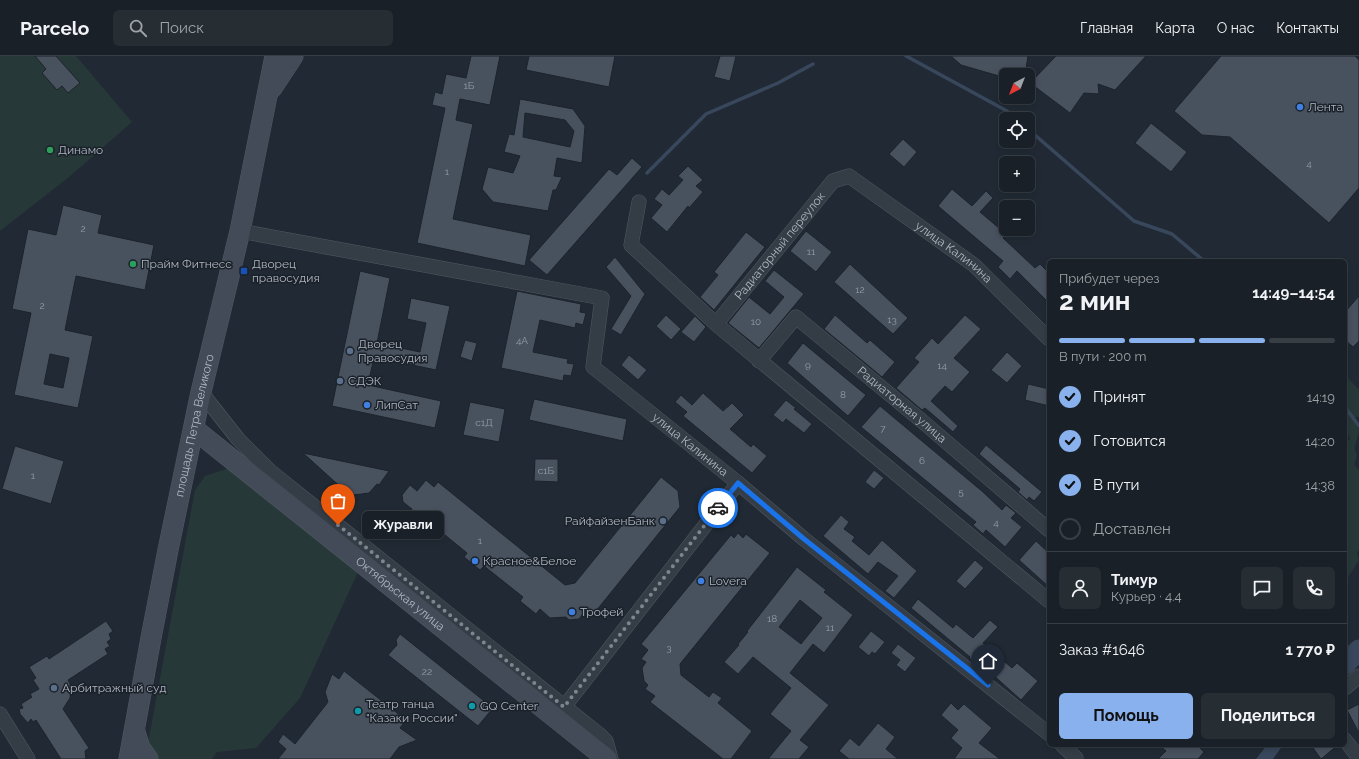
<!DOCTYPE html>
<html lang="ru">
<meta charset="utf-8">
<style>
body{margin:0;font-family:Raleway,sans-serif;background:#262d33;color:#f1f3f6;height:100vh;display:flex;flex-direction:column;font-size:15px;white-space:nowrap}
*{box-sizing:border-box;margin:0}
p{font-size:13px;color:#9fa3a7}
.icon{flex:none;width:22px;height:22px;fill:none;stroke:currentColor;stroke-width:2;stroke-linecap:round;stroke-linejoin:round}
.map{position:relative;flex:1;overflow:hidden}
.drawer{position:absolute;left:1047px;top:203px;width:300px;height:488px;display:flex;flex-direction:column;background:#192027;border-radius:6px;box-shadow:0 2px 6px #0003,0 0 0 1px #373e44}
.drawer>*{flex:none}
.needle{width:26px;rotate:222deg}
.tools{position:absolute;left:999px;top:12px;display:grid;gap:8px}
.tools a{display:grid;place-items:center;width:36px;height:36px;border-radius:6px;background:#192027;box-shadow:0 2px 6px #0003,0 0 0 1px #373e44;font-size:20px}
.pin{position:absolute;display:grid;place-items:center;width:34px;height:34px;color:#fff;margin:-41px -17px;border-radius:50% 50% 50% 0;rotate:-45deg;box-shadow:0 0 4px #0007}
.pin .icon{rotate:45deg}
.courier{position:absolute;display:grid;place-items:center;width:40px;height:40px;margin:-20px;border:3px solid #1a73e8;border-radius:50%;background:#fff;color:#222;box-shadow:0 1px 5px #0007}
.bubble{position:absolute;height:28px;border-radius:6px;background:#192027;box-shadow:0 2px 6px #0003,0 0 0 1px #373e44;font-size:13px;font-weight:700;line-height:28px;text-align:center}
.head em{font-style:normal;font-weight:700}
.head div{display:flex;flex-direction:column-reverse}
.head{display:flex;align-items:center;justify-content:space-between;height:68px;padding:0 12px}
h1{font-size:26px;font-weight:700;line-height:30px}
.bar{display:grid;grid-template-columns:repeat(4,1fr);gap:6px 4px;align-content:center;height:48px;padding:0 12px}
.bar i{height:5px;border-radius:3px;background:#373e44}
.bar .on{background:#88b1ed}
.bar p{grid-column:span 4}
.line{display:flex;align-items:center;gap:10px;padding:0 12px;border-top:1px solid #373e44}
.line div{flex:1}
.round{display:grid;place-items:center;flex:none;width:42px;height:42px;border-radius:6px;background:#262d33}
ol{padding:0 12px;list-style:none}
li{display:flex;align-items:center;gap:12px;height:44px}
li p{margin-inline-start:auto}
li .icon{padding:4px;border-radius:50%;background:#88b1ed;color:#111;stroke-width:4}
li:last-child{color:#9fa3a7}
li i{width:22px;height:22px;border:2px solid #373e44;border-radius:50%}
.cta{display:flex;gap:8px;margin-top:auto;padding:8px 12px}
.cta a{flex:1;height:46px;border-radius:6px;background:#88b1ed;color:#111;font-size:16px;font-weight:700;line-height:46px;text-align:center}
.cta a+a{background:#262d33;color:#f1f3f6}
header{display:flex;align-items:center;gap:24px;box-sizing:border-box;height:56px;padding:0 20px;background:#192027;border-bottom:1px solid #373e44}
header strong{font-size:19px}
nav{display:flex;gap:22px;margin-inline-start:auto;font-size:14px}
.search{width:280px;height:36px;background:#262d33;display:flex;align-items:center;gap:10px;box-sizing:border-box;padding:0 14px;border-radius:6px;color:#9fa3a7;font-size:15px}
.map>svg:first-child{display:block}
.green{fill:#263837}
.water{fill:#38475c}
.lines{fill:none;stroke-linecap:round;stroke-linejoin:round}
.stream{stroke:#38475c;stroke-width:3.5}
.river{stroke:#38475c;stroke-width:21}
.building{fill:#48515e;stroke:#1c232c;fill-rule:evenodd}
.street-casing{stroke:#525963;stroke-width:15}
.secondary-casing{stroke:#525963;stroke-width:21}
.street{stroke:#343c45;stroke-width:14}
.secondary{stroke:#434b58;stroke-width:20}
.done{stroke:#7d8590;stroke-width:4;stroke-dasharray:0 7.2}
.route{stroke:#1a73e8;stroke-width:5}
.shop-dot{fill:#3f7fe0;stroke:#1a2129;stroke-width:1.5}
.leisure-dot{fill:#2e9e5b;stroke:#1a2129;stroke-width:1.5}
.transit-dot{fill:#1a4fb4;stroke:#1a2129;stroke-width:1.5}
.service-dot{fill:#5c6f8a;stroke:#1a2129;stroke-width:1.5}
.culture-dot{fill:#0f9aa8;stroke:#1a2129;stroke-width:1.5}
.labels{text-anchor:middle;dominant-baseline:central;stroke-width:3;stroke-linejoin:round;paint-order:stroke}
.number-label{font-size:10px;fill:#959da9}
.poi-label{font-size:12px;fill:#afb6c2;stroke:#1a2129;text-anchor:start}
.street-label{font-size:12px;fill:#afb6c2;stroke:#1a2129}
</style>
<header>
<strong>Parcelo</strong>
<div class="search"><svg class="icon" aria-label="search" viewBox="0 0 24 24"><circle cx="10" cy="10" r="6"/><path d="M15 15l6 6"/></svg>Поиск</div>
<nav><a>Главная</a><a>Карта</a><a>О нас</a><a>Контакты</a></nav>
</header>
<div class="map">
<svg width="1359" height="703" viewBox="0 0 1359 703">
<rect width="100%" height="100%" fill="#212a34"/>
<!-- green -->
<g class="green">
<polygon points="0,0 76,0 132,66 69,121 0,175"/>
<path d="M1345,319L1359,334V361H1356L1353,365C1355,367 1358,371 1359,374C1359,383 1351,390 1357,399L1354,409L1359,414V494L1357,497L1359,504L1345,526V384L1348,385L1350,383L1345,372L1347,367L1345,365Z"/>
<polygon points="232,411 359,514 300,642 256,692 217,696 212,703 157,703 148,687 195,434 205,420"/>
</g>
<!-- water -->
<polygon class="water" points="1267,689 1283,689 1273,703 1256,703"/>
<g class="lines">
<!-- stream -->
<g class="stream">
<polyline points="906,0 1007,55 1017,63"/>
<polyline points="1028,73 1134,165 1172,178 1204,205"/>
<polyline points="647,117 706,58 778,27 813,8"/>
<polyline points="1345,351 1359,370"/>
</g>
<!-- river -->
<polyline class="river" points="1345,608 1359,594"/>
</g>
<!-- building -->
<g class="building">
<polygon points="35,0 56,0 80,27 68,37 62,30 57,34 42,17 46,13"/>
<polygon points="471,0 500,0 490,49 460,43 456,64 473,68 453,163 531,179 525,210 417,187 445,52 432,49 435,36 442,38 446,18 466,22"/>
<polygon points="529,0 615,0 609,31 526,14"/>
<polygon points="720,0 736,0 730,25 714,21"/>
<polygon points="951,0 1028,0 1025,19 1006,19 1006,22 961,9"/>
<polygon points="1056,0 1146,0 1115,34 1098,28 1099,38 1084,37 1070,57 1030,27"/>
<polygon points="1221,0 1355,0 1359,4 1359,132 1329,167 1230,81 1202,79 1174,55"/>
<path d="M520,43L573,53L585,70L582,107L557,102L554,120L562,121L556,134H553L548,155L493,146L482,133L488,111L513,117L520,100L504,96L509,78L514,79ZM525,57L565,64L574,75L570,91L523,81Z"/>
<polygon points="1151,67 1187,96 1171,116 1135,87"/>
<polygon points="903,83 917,96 904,111 889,98"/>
<polygon points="632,102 642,111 547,219 529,204 609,113 617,119"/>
<polygon points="688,110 703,124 696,130 703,136 689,152 688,150 667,176 651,162 662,149 654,143 662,133 669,139 683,124 678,120"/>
<polygon points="952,133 972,150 986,135 993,142 980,156 1006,178 1003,182 1035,212 1040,208 1049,217 1049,247 1017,215 1010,223 998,211 1003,205 938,150"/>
<path d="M63,149L102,159L98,177L154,189L145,234L76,220L65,274L93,280L78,352L14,339L31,257L12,253L28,173L56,179ZM50,298L69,302L63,332L44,328Z"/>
<polygon points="806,175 832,196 816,216 790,195"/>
<polygon points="746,176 765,191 714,254 700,241 718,219 714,216"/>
<polygon points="615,201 645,238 621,279 611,273 631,240 606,211"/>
<polygon points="850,208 908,262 893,278 834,226"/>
<polygon points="774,214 804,238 759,292 728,267 749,241 770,258 784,241 765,225"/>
<polygon points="360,215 390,222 377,287 420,296 426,267 407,263 411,242 450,250 436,314 374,301 368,329 441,345 435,372 332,350"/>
<polygon points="517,235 581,248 580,256 586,257 583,269 576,267 575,272 540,264 533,296 568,303 567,307 574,308 571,320 564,319 563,325 501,312"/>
<polygon points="1359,240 1359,285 1353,291 1345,284 1345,256"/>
<polygon points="666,259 681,273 671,284 656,270"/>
<polygon points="835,259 867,287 870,284 895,306 882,321 824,273"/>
<polygon points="965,259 981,273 954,302 970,316 952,336 945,330 931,345 958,370 953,376 925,352 922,354 896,332 919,306 914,302 932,282 938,288"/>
<polygon points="695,260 706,271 694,286 681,276"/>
<polygon points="465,284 477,287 472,305 460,301"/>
<polygon points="803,287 866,339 848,360 787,307"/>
<polygon points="1007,296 1022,310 1007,327 991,314"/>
<polygon points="629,299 647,314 638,324 621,309"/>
<polygon points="1028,328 1049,333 1049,350 1025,344"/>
<polygon points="703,337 723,355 732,347 744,359 730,373 751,391 753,388 767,400 752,417 683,360 687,356 675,346 681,339 692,349"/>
<polygon points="534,343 627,363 623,385 529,364"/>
<polygon points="786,344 796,352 794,353 812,368 804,377 786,363 783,367 773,359"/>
<polygon points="470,346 505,353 499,386 463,379"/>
<polygon points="880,350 983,436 1002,454 1006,449 1016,457 1011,462 1022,471 1005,491 986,474 983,478 973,469 976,466 861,371"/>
<polygon points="986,389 1042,436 1034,445 1029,441 1027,444 1018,436 1020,433 979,398"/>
<polygon points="15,390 64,405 51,448 2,433"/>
<polygon points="303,397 389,415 379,429 377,428 369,437 354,439 347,432 345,435"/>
<polygon points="535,403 558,403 558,426 534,425"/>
<polygon points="874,414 884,422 874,433 865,426"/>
<polygon points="661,421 678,435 680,451 596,555 585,555 579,563 569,564 566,561 550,562 540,553 536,558 520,545 523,541 484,510 480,514 464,501 467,497 429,466 425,470 409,457 412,453 403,446 402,439 410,429 417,435 426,424 434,431 438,426 565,529 575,527"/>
<polygon points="841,459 849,466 844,473 855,481 852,485 869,499 882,484 917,515 894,542 885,535 898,520 878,506 868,518 823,480"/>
<polygon points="738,477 743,482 746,478 770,497 680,608 681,619 709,641 713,636 722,642 718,647 752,675 731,703 723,703 650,646 655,640 645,633 648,629 644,625 642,612 646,606 641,603 648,594 641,588 731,479 734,482"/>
<polygon points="1036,485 1049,497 1049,531 1019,504"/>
<polygon points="975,504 984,512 965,533 956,525"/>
<path d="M797,511L826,534L824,536L853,559L824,597L813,588L790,617L829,649L800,684L809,691L799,703H768L791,675L770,658L791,632L753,601L738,618L724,606L739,589L738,588L748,576L747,575ZM800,544L822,562L801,588L779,571Z"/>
<polygon points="918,543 953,572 956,568 973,582 990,564 998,571 983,587 1012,612 1017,607 1038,625 1021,644 992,618 990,620 969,602 970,601 911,552"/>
<polygon points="106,565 113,575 109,578 111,583 107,586 110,590 105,593 108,598 68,624 71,630 71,636 70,642 63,653 89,692 85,695 86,703 61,703 36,664 33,666 31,663 28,667 20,658 19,653 23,652 21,648 32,641 30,638 39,633 33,624 36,622 29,611 47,600 49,603"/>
<polygon points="871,575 885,586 875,598 872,596 869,600 858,591"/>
<polygon points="400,578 493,652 478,670 388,599 397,589 396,584"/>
<polygon points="898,588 916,602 905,616 896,609 900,604 891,597"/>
<polygon points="344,615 406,664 400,672 417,684 399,691 390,703 278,703 286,693 278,686 283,678 295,688 328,646 325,636 332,618 339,623"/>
<polygon points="951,647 958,654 964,648 992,672 979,687 1000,703 954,703 962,692 951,682 958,674 941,659"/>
<polygon points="1359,648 1359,677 1347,654"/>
<polygon points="878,667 895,681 886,693 898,703 849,703 839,695 850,682 859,690"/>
<polygon points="1159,689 1197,689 1204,696 1198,703 1158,703 1166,695"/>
<polygon points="1311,689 1338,689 1321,703"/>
</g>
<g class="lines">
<defs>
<g id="street">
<polyline points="639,146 631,189 716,268 1049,545"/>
<path id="s1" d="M240,175L602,242L593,311L738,427L804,483L1049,678"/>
<path id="s2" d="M716,268L833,125L849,120L974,209L1049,283"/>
<path id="s3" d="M759,305L796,261L922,365L1049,474"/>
<polyline points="201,336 238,383 270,415 600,679 606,685 611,703"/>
<polyline points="1345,632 1359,620"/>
<polyline points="564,651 738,427"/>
<polyline points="0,658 28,703"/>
<polyline points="1345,684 1359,702"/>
<polyline points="1062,689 1076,702"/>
</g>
<g id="secondary">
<polyline points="272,32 293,0"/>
<path id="s4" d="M194,373L607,703"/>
<polyline points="135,676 140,692 148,703"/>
<path id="s5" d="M129,703L151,582L168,494L201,336L240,175L275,0"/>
</g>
</defs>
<!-- street casing -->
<use href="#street" class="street-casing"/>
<!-- secondary casing -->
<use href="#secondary" class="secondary-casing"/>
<!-- street -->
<use href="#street" class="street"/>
<!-- secondary -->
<use href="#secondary" class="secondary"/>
</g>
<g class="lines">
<!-- done -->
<polyline class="done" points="338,469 564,651 718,452"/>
<!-- route -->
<polyline class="route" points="718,452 738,427 804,483 988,629"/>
</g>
<!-- markers -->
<g class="shop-dot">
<circle cx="1300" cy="51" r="4"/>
<circle cx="367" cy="349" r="4"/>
<circle cx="475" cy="505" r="4"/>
<circle cx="701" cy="525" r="4"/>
<circle cx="572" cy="556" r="4"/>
</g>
<g class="leisure-dot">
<circle cx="50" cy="94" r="4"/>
<circle cx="133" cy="208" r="4"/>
</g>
<rect class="transit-dot" x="240" y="211" width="8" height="8" rx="2"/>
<g class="service-dot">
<circle cx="350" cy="295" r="4"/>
<circle cx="340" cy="325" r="4"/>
<circle cx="663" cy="465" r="4"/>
<circle cx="54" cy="632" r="4"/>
</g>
<g class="culture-dot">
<circle cx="472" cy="650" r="4"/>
<circle cx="358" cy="655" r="4"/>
</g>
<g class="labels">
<!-- number labels -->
<g class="number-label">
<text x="469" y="29">1Б</text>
<text x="1309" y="107">4</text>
<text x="447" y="115">1</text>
<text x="83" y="172">2</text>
<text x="811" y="195">11</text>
<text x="860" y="233">12</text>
<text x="42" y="249">2</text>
<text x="892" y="263">13</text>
<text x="756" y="265">10</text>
<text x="522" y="284">4А</text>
<text x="808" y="308">9</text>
<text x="942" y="309">14</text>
<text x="843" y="338">8</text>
<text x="484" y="366">с1Д</text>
<text x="883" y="372">7</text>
<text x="922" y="404">6</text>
<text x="546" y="414">с1Б</text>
<text x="33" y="419">1</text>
<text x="961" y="435">5</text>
<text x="996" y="466">4</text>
<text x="480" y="484">1</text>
<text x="772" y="562">18</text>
<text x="830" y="571">11</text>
<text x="669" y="591">3</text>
<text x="427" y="615">22</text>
</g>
<!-- poi labels -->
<g class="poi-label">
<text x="1308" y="51">Лента</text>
<text x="58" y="94">Динамо</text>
<text x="141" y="208">Прайм Фитнесс</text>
<text x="252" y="208">Дворец<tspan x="252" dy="14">правосудия</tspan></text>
<text x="358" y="288">Дворец<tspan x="358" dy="14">Правосудия</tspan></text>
<text x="348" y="325">СДЭК</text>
<text x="375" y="349">ЛипСат</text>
<text x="655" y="465" text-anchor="end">РайфайзенБанк</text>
<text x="483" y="505">Красное&amp;Белое</text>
<text x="709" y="525">Lovera</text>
<text x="580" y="556">Трофей</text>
<text x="62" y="632">Арбитражный суд</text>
<text x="366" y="648">Театр танца<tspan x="366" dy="14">"Казаки России"</tspan></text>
<text x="480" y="650">GQ Center</text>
</g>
<!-- street labels -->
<g class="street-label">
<text stroke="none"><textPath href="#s2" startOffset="101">Радиаторный переулок</textPath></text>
<text stroke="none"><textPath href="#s2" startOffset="331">улица Калинина</textPath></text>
<text stroke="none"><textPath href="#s3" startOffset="195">Радиаторная улица</textPath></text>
<text stroke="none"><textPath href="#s5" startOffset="340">площадь Петра Великого</textPath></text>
<text stroke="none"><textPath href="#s1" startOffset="562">улица Калинина</textPath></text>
<text stroke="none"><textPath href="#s4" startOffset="264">Октябрьская улица</textPath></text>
</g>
</g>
</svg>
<div class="tools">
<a><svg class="needle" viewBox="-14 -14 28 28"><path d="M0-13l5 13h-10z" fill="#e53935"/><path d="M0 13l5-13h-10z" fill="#9fa3a7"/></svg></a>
<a><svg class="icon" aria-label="locate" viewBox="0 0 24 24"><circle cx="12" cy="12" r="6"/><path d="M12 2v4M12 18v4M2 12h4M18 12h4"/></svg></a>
<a>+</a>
<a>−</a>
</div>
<div class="pin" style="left:338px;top:469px;background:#ea580c"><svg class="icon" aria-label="bag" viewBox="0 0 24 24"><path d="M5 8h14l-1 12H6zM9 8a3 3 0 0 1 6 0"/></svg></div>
<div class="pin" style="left:988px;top:629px;background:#1f2937"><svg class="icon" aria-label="home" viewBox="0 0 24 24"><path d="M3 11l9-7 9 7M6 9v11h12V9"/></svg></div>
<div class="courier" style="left:718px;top:452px"><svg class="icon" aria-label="car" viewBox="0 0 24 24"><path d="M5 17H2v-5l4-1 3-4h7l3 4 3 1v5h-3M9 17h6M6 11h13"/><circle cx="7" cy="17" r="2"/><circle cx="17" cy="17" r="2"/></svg></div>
<div class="bubble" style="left:362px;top:455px;width:82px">Журавли</div>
<section class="drawer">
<div class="head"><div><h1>2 мин</h1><p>Прибудет через</p></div><em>14:49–14:54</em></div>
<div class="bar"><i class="on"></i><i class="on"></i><i class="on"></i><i></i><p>В пути · 200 m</p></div>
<ol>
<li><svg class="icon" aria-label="check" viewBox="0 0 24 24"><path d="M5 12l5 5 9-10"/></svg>Принят<p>14:19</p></li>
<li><svg class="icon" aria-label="check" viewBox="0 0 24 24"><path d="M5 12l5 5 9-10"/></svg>Готовится<p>14:20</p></li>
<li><svg class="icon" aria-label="check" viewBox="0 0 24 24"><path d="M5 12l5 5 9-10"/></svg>В пути<p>14:38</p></li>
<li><i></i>Доставлен</li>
</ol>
<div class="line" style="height:72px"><a class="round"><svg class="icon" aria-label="person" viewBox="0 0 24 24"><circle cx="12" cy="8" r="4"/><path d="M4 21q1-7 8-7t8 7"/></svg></a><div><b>Тимур</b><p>Курьер · 4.4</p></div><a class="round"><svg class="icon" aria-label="chat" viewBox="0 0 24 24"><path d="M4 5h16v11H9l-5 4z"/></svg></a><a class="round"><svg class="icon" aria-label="phone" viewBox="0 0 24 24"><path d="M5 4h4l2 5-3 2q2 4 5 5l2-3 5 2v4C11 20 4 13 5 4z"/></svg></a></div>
<div class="line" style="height:52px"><div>Заказ #1646</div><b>1 770 ₽</b></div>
<div class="cta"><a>Помощь</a><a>Поделиться</a></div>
</section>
</div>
